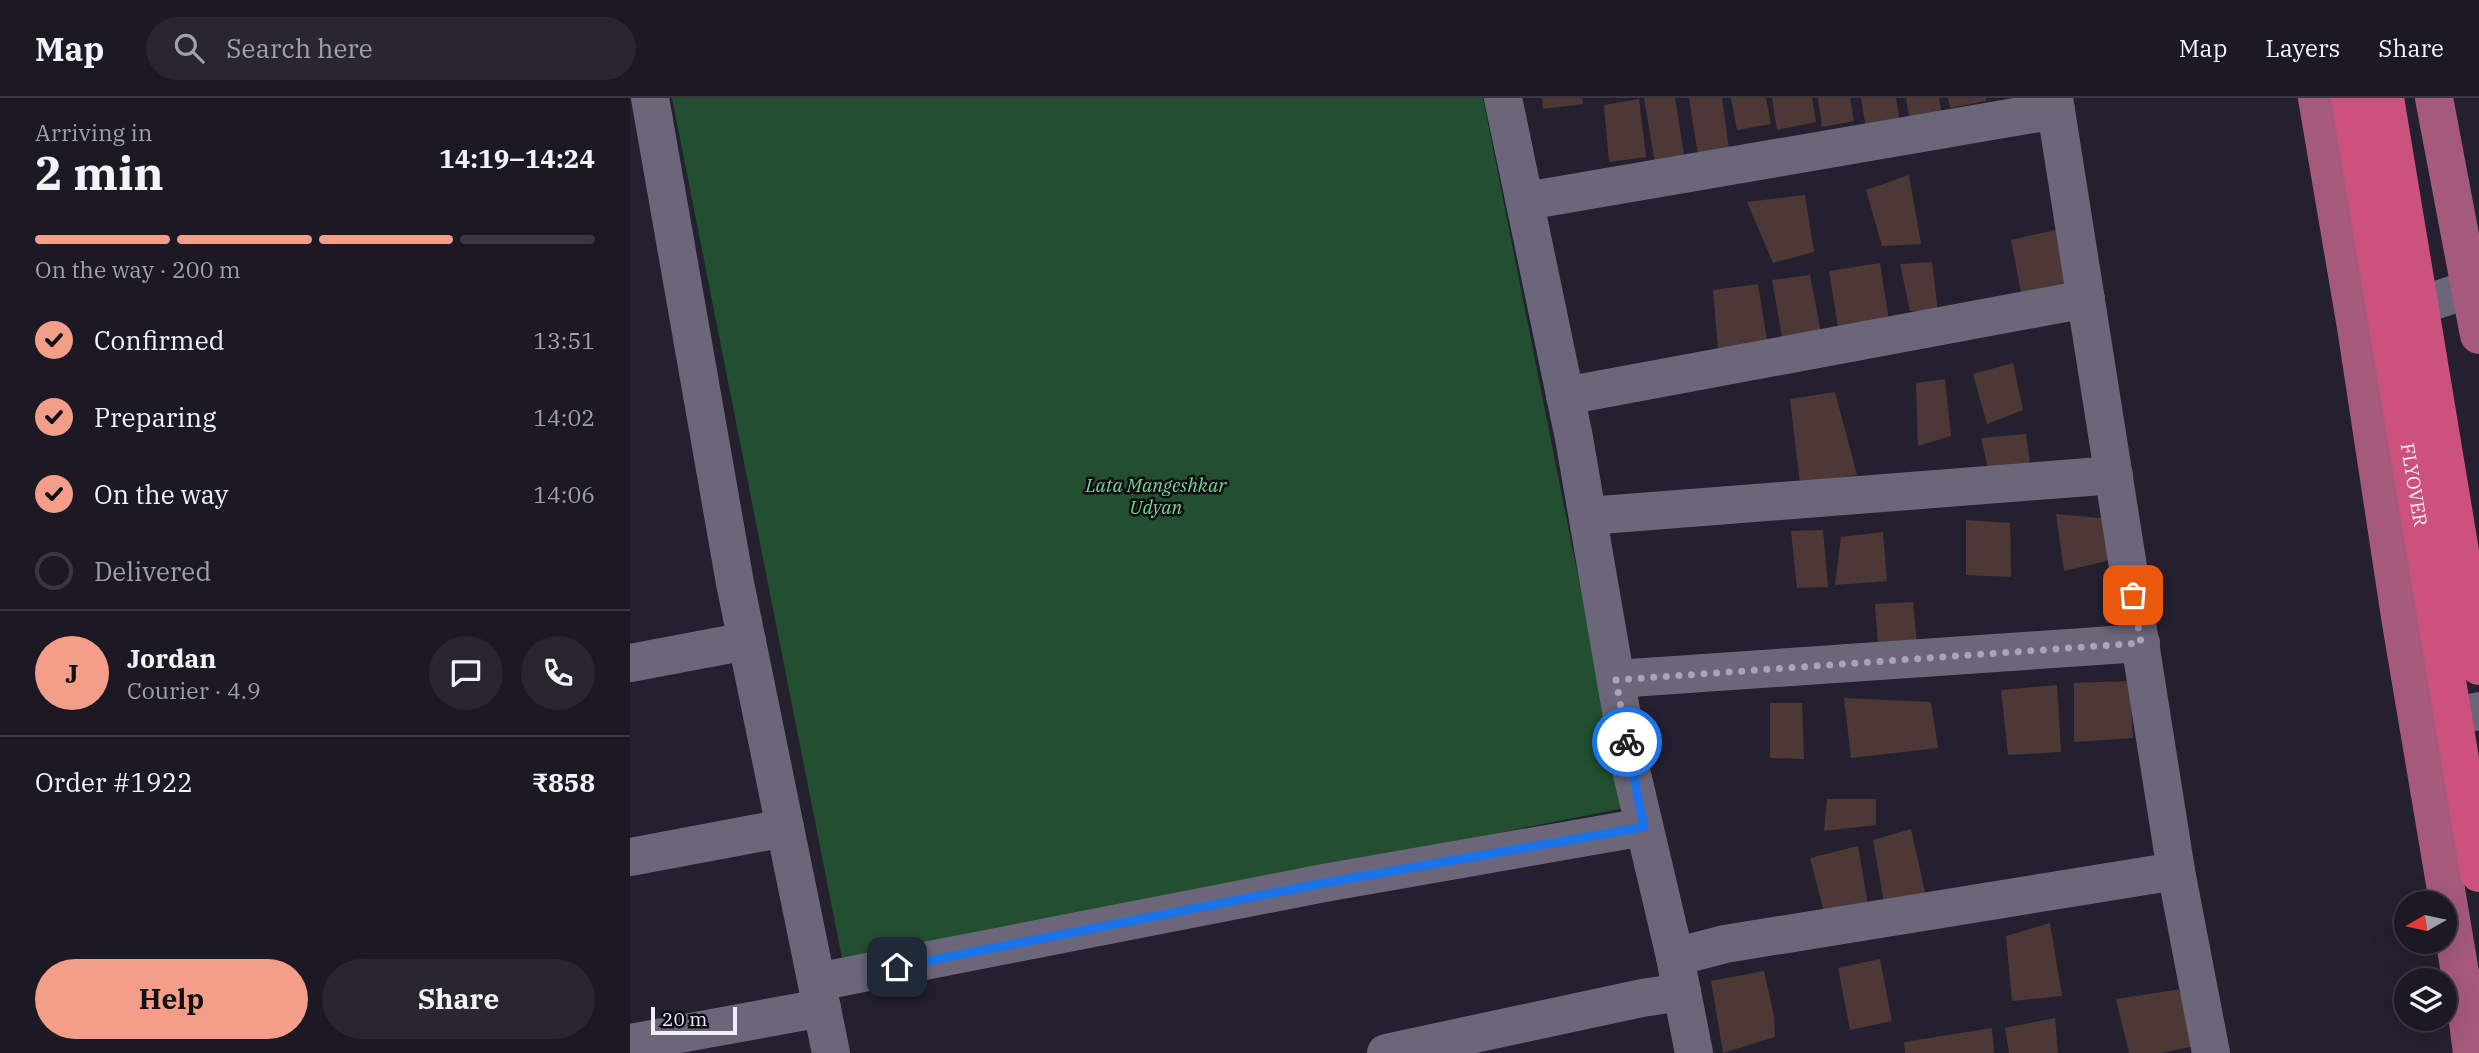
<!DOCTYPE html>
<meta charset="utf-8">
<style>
body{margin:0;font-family:"IBM Plex Serif",serif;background:#292531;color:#f1f3f6;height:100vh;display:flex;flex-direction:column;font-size:26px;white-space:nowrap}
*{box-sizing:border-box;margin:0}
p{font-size:23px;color:#a0a0a6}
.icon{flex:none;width:38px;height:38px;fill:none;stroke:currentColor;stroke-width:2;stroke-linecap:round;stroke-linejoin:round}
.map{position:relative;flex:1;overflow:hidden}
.sheet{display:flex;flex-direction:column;background:#1c1824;width:630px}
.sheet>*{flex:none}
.needle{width:46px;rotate:261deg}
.controls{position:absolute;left:1764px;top:793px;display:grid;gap:14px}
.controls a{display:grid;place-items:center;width:63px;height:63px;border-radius:50%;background:#1c1824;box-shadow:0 7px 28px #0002,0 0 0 2px #3a3741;font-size:35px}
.scale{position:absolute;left:21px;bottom:18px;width:86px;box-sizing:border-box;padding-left:7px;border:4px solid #f0edf8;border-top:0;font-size:19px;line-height:24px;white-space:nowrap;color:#f0edf8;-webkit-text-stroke:5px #0d0b12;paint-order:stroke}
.pin{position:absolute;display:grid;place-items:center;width:60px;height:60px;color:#fff;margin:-30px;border-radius:14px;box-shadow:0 4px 10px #0006}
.courier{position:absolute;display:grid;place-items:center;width:70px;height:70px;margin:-35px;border:5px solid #1a73e8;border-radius:50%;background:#fff;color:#222;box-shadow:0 2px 9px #0007}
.head em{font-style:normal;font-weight:800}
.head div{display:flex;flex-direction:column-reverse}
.head{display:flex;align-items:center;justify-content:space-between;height:119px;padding:0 35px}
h1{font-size:46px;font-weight:800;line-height:52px}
.bar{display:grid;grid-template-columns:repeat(4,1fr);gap:10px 7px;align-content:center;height:84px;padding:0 35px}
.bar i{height:9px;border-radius:5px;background:#3a3741}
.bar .active{background:#f49e89}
.bar p{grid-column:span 4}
.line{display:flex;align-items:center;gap:18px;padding:0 35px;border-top:2px solid #3a3741}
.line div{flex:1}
.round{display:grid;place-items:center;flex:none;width:74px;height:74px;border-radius:37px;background:#292531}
ol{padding:0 35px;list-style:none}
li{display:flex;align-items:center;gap:21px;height:77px}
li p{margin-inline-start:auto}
li .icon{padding:7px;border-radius:50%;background:#f49e89;color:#111;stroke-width:4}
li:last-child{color:#a0a0a6}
li i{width:38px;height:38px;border:4px solid #3a3741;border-radius:50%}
.action{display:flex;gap:14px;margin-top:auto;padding:14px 35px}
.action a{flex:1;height:80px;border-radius:42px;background:#f49e89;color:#111;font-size:28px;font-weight:800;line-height:80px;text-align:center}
.action a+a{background:#292531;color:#f1f3f6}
header{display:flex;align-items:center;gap:42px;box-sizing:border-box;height:98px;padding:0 35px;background:#1c1824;border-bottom:2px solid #3a3741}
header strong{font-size:33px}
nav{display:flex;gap:38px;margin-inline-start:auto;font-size:24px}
.search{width:490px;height:63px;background:#292531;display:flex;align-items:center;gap:18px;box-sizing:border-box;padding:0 24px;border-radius:38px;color:#a0a0a6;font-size:26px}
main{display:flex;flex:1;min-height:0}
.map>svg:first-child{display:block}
.green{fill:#214f2f}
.building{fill:#4d3835}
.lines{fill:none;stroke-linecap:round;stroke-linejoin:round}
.minor{stroke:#6b6679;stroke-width:38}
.major{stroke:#a5597b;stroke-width:38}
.highway{stroke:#cc517c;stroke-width:38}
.done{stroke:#a9a5b2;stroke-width:7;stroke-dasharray:0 12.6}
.route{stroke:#1a73e8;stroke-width:9}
.labels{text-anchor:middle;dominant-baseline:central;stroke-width:5;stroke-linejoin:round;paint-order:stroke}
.park-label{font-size:19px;font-style:italic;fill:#75d991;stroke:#0d0b12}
.street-label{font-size:19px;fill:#f0edf8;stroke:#0d0b12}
</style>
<header>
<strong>Map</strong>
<div class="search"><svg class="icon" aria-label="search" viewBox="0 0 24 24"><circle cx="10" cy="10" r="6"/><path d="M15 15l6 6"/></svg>Search here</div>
<nav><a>Map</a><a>Layers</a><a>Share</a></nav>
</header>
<main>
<section class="sheet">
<div class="head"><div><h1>2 min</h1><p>Arriving in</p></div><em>14:19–14:24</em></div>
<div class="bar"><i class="active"></i><i class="active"></i><i class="active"></i><i></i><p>On the way · 200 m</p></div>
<ol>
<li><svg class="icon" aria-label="check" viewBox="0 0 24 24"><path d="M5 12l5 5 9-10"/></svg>Confirmed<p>13:51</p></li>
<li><svg class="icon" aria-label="check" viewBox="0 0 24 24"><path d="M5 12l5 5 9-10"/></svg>Preparing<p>14:02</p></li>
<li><svg class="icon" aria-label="check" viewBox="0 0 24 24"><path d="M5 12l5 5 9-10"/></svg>On the way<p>14:06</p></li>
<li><i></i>Delivered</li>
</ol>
<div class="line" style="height:126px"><b class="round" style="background:#f49e89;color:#111">J</b><div><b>Jordan</b><p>Courier · 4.9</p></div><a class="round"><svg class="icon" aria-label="chat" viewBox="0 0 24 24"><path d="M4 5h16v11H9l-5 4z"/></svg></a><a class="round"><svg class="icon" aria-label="phone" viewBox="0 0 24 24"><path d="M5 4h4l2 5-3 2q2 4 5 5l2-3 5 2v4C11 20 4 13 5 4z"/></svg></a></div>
<div class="line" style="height:91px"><div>Order #1922</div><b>₹858</b></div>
<div class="action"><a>Help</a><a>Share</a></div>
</section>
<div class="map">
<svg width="1849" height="955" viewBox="0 0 1849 955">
<rect width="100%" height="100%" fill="#252030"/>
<!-- green -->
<polygon class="green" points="42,0 853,0 994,710 213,865"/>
<!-- building -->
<g class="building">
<polygon points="912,0 952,0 953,6 913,11"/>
<polygon points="1014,0 1045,0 1054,57 1025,65"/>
<polygon points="1059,0 1092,0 1099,51 1068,57"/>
<polygon points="1101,0 1136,0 1141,26 1107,32"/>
<polygon points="1142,0 1182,0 1186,24 1147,32"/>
<polygon points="1188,0 1220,0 1224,23 1192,29"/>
<polygon points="1231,0 1266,0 1270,25 1236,31"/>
<polygon points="1276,0 1309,0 1311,13 1279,19"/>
<polygon points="1318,0 1356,0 1356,3 1320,10"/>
<polygon points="1009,1 1016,59 979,64 974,7"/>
<polygon points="1279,77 1291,146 1252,148 1236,92"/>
<polygon points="1175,97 1184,154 1143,165 1117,104"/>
<polygon points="1429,131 1440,185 1391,194 1381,142"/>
<polygon points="1302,164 1308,214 1280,213 1270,166"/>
<polygon points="1250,165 1259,223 1208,229 1199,173"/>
<polygon points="1180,177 1191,235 1152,238 1142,182"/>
<polygon points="1128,186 1137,243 1088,251 1083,192"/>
<polygon points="1383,265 1393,312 1357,326 1343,276"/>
<polygon points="1315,281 1321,338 1288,348 1286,285"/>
<polygon points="1205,294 1227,377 1170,386 1160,301"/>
<polygon points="1396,336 1401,374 1359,374 1351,340"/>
<polygon points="1426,416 1471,420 1481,462 1434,473"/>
<polygon points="1336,422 1380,425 1381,479 1336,477"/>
<polygon points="1193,432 1198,489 1167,490 1161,433"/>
<polygon points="1253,434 1257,483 1205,487 1211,439"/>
<polygon points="1283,504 1287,546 1248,548 1245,506"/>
<polygon points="1499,583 1503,640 1444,644 1444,585"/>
<polygon points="1427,587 1431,654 1378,657 1371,592"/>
<polygon points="1214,600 1301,604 1308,650 1221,660"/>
<polygon points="1140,605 1172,605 1174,661 1140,660"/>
<polygon points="1197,701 1246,701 1246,727 1194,733"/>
<polygon points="1281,731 1295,794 1254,805 1243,742"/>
<polygon points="1228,748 1238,807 1195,818 1180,760"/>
<polygon points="1420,825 1432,898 1382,903 1376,838"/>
<polygon points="1250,861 1262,923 1220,932 1208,870"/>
<polygon points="1134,873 1144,918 1145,939 1093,955 1081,883"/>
<polygon points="1552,891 1565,948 1530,955 1499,955 1486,901"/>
<polygon points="1425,920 1428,955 1379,955 1375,930"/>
<polygon points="1362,930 1364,955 1275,955 1274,944"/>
</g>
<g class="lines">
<!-- minor -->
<g class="minor">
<polyline points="20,0 105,485 201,955"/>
<polyline points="873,0 944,340 1002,676 1045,859"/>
<polyline points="1424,0 1546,773"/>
<polyline points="896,103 1426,12"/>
<polyline points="1758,218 1849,188"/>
<polyline points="935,298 1456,201"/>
<polyline points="958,418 1484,377"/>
<polyline points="0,565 117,543"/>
<polyline points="986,581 1511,545"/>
<polyline points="1790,626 1849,613"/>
<polyline points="0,759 155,730"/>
<polyline points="187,884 694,785 1014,729"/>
<polyline points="0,945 192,910"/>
<polyline points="756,955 1012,900 1052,894"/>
<polyline points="1064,955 1045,859 1095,846 1546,773 1581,955"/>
</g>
<!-- major -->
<g class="major">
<polyline points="1687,0 1726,229 1771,525 1837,916 1842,955"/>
<polyline points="1804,0 1849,237"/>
</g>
<!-- highway -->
<g class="highway">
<path id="s1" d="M1720,0L1849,775"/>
<polyline points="1755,0 1849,568"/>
</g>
</g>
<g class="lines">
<!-- done -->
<polyline class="done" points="997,644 986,582 1511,545 1503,497"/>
<!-- route -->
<polyline class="route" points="267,869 694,785 1014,729 997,644"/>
</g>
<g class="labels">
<!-- park labels -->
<g class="park-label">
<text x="526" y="387">Lata Mangeshkar<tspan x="526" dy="22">Udyan</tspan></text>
</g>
<!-- street labels -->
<g class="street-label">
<text stroke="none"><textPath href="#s1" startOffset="392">FLYOVER</textPath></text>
</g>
</g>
</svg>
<div class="controls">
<a><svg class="needle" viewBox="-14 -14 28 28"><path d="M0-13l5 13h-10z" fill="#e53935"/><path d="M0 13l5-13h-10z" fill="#a0a0a6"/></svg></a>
<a><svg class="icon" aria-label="layers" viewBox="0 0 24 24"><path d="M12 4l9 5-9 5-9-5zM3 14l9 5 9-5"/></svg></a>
</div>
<div class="scale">20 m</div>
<div class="pin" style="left:1503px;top:497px;background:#ea580c"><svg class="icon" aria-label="bag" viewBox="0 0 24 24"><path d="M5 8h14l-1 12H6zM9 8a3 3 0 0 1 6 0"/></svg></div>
<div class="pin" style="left:267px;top:869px;background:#1f2937"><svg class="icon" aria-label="home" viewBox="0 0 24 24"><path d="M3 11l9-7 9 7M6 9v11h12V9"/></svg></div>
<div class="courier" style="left:997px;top:644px"><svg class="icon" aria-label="bike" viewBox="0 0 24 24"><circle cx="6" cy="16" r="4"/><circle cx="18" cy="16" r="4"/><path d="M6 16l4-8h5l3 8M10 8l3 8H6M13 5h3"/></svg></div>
</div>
</main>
